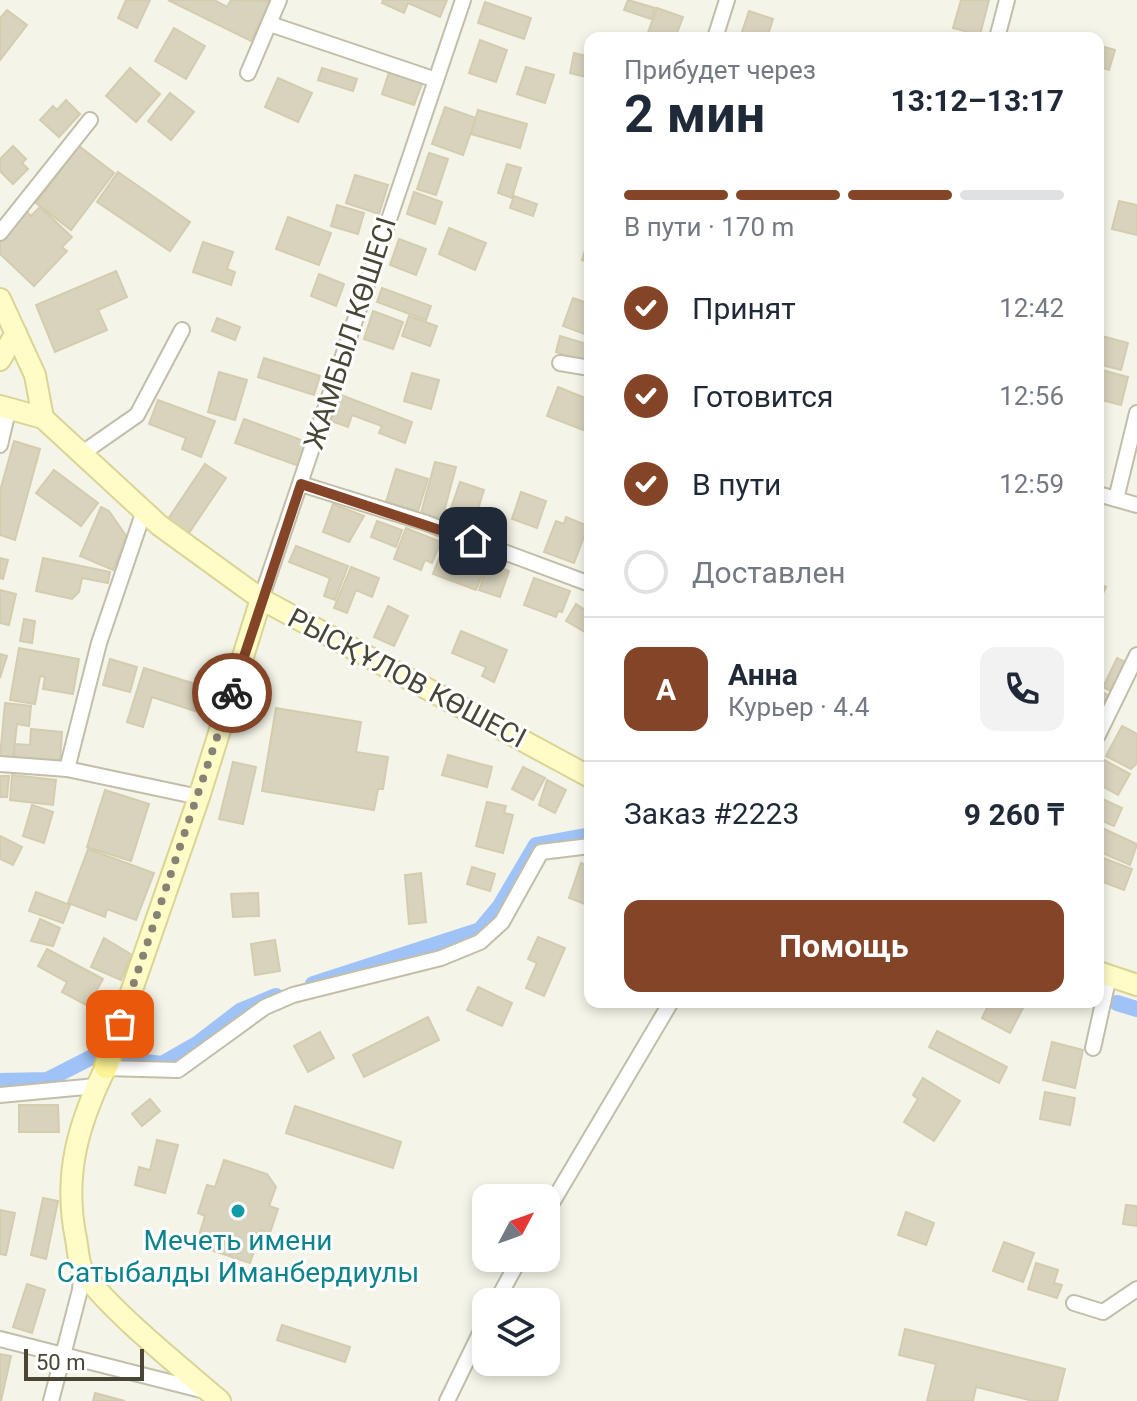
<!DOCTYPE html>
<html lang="ru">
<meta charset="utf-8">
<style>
body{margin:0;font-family:Roboto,sans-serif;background:#f2f2f3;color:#1f2937;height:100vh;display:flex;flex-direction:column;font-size:30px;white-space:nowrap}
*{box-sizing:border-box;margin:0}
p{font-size:26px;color:#747a83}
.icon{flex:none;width:44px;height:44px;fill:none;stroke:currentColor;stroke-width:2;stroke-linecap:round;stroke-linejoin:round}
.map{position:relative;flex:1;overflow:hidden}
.details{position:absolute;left:584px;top:32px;width:520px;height:976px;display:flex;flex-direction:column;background:#fff;border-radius:16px;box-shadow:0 4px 12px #0003}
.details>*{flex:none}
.needle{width:52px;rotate:49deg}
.tools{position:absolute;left:472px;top:1184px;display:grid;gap:16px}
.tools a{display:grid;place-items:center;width:88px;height:88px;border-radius:16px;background:#fff;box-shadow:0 4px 12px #0003;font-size:40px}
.scale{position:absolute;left:24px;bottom:20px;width:120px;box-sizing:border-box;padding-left:8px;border:4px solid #4a4636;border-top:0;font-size:22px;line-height:28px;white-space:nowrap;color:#4a4636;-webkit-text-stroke:6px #fff;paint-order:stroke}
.pin{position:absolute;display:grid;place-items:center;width:68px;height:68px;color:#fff;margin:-34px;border-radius:16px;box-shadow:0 4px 12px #0006}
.courier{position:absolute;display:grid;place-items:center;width:80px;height:80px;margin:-40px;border:6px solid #844428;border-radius:50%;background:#fff;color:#222;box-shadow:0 2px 10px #0007}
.summary em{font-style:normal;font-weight:700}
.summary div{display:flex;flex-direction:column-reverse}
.summary{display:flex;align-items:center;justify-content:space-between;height:136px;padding:0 40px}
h1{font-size:52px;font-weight:700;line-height:60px}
.bar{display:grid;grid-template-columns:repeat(4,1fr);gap:12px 8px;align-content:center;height:96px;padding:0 40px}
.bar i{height:10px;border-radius:6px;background:#e0e1e3}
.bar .current{background:#844428}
.bar p{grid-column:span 4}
.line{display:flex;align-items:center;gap:20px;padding:0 40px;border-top:2px solid #e0e1e3}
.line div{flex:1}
.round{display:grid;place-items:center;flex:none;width:84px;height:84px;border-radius:16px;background:#f2f2f3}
ol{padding:0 40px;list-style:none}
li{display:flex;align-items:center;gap:24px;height:88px}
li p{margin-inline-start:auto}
li .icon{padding:8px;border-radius:50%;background:#844428;color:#fff;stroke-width:4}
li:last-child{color:#747a83}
li i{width:44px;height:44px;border:4px solid #e0e1e3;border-radius:50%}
.action{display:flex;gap:16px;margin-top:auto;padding:16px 40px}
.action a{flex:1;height:92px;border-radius:16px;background:#844428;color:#fff;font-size:32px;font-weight:700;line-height:92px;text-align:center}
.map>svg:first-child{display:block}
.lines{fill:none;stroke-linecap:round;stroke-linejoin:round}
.canal{stroke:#9fc3f7;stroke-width:16}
.building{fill:#d8d3bc;stroke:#d4ccaf;stroke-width:2}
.street-casing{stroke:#c2bea9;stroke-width:18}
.secondary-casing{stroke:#dad594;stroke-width:24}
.primary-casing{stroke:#efdf5c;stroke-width:26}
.street{stroke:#fff;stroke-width:14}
.secondary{stroke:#fffcc8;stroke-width:20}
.primary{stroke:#fff597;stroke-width:22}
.done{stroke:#868374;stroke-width:8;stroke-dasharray:0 14.4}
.route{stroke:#844428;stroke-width:10}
.culture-dot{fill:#0f9aa8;stroke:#fff;stroke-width:3}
.labels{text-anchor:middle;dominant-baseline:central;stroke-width:6;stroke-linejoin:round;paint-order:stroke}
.street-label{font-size:28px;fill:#4a4636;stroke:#fff}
.culture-label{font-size:28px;fill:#0d838f;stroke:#fff}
</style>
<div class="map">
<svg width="1137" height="1401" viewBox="0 0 1137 1401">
<rect width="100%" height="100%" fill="#f5f4e8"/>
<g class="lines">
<!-- canal -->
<g class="canal">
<polyline points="313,984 480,930 500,906 536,845 585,836"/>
<polyline points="1117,1003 1137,1009"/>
<polyline points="0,1081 47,1080 94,1056 162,1064 197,1044 240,1011 276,996"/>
</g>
</g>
<!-- building -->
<g class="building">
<polygon points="126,0 150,0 137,28 118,18"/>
<polygon points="168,0 214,0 227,7 231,0 271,1 251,41"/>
<polygon points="383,0 447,0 440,17 408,3 404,13 382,3"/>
<polygon points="628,0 655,8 651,19 624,10"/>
<polygon points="961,0 989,0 980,35 953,28"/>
<polygon points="485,2 531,18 524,39 478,23"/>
<polygon points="657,8 683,17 675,38 646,38"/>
<polygon points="7,10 27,25 0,60 0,18"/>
<polygon points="749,11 773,19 767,38 740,38"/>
<polygon points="174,28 205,46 186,79 155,61"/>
<polygon points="480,40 507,50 496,82 469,73"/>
<polygon points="1101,46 1115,50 1109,70 1098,66"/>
<polygon points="574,53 590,57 590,78 570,73"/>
<polygon points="526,67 554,75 545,103 517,94"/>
<polygon points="130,68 160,94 136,122 106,96"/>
<polygon points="322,68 357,79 353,91 318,80"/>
<polygon points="390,69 423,81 414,105 382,94"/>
<polygon points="278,78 312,93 298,122 265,107"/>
<polygon points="170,93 194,112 171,140 148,121"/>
<polygon points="66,100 80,114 59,137 40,120 53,106 57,110"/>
<polygon points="445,107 476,118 463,155 432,144"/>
<polygon points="478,110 527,124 520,148 471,134"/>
<polygon points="13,146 26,159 22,163 28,169 13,184 0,171 0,159"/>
<polygon points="79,146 114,173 71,230 36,203"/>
<polygon points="429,153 448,159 436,195 417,189"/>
<polygon points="507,164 521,168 512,198 498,193"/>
<polygon points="118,172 190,222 170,251 97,202"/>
<polygon points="355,175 388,185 379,214 346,203"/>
<polygon points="414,192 442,202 435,224 407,214"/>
<polygon points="514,196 537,204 533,216 510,208"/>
<polygon points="1119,201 1137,205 1137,235 1112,229"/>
<polygon points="337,205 364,213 358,234 331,226"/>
<polygon points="40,207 72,237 62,247 67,251 34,286 0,254 0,241 27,212 31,216"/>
<polygon points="288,217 331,233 319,265 276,249"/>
<polygon points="449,228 486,243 475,270 439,254"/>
<polygon points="590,234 590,263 582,260"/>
<polygon points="399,239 426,249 416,275 390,265"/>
<polygon points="203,242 233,252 227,269 235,272 231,285 193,272"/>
<polygon points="116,271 127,297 98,310 107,330 55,352 36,305"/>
<polygon points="319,274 344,284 336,306 311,296"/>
<polygon points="382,288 431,306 426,320 377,302"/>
<polygon points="573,298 590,304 590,336 563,326"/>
<polygon points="373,311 403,322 393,349 364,339"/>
<polygon points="409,316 437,326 430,346 402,336"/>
<polygon points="217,318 240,327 235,340 212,331"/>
<polygon points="1098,335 1128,343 1121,370 1098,364"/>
<polygon points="560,336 590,345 590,363 556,352"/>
<polygon points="264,358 320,376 314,395 258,377"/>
<polygon points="1102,370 1128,377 1121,405 1098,399"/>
<polygon points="219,372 247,380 235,420 208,412"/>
<polygon points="412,373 439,380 431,409 404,401"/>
<polygon points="558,387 590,400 590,412 583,430 547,416"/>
<polygon points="341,395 412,422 405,443 379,433 382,426 352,415 348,427 331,421"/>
<polygon points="158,400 215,421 201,457 182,449 186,438 149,424"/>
<polygon points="244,419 307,442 299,466 235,443"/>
<polygon points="14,441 40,449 15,540 0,535 0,491"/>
<polygon points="435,462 456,467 442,519 421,513"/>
<polygon points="205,464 226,478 189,533 168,519"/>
<polygon points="396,469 428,479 418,511 386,502"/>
<polygon points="54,470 98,503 81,526 36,493"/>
<polygon points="460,482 484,490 475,519 450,511"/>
<polygon points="521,492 546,501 537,528 512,519"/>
<polygon points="333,504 364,516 349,542 323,532"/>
<polygon points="101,507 109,511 127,537 113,570 80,556"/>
<polygon points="566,517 588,526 574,563 544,552 556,521 564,524"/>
<polygon points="377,521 402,530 396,547 371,537"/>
<polygon points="406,528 441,542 432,563 425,560 421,570 394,559"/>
<polygon points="445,542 488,559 476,590 433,574"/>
<polygon points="296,546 348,566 335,600 324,596 330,578 289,562"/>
<polygon points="0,558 8,560 3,579 0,578"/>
<polygon points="43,558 110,572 108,583 82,578 79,592 72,599 36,591"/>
<polygon points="488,563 509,571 500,597 479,590"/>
<polygon points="351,567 379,578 372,597 356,590 347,613 334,608"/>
<polygon points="534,578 570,591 562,612 558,611 556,617 524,605"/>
<polygon points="1098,583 1106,587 1098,604"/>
<polygon points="0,590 16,594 9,625 0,623"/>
<polygon points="576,604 590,613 590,635 566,621"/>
<polygon points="388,606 408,616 394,646 374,637"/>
<polygon points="24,619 35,621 32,643 20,641"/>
<polygon points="461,631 507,650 494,682 482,676 486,667 452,653"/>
<polygon points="19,648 79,659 73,694 43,689 45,677 40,676 35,704 10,700"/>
<polygon points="0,654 7,656 0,678"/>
<polygon points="1117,658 1127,663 1113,692 1103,687"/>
<polygon points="110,659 137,667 130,692 103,685"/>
<polygon points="144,668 208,688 201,713 152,697 143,727 127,722"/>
<polygon points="1098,690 1109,696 1098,715"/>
<polygon points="5,703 31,706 29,726 17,724 13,759 0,757"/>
<polygon points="276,708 361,722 356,752 388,757 383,789 378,789 374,810 262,791"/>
<polygon points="1122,726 1137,734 1137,763 1131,769 1106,756"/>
<polygon points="31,729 62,732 60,762 14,758 15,744 30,745"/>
<polygon points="448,755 492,767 487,787 442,775"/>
<polygon points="1104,760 1130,774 1118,795 1098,784 1098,770"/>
<polygon points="233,762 256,767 243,824 219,819"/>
<polygon points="523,767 545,778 533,800 512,789"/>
<polygon points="12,775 56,780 53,805 10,800"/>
<polygon points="0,776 9,776 7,797 0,797"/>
<polygon points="547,780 566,790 555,813 539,805"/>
<polygon points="105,790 149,804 131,861 87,847"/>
<polygon points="1098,797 1122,808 1114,826 1098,819"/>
<polygon points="487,802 506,806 504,813 513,815 503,853 476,846"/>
<polygon points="32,805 53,812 44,843 23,836"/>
<polygon points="1098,826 1137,844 1130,865 1098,851"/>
<polygon points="0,836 22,847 13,865 0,859"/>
<polygon points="88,849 154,873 136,920 107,909 105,917 68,903"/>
<polygon points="1098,856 1132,869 1124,890 1098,880"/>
<polygon points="581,863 590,867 590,906 569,898"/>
<polygon points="472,867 495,874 490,891 467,884"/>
<polygon points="421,873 426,922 409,924 405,875"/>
<polygon points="36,892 70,905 63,923 29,911"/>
<polygon points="258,893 259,916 233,917 231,894"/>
<polygon points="40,919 60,928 53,946 31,941"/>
<polygon points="538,937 565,948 544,996 526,988 537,963 528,959"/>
<polygon points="104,938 132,955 121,980 91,967"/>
<polygon points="275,940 280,971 255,975 251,944"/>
<polygon points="47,949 103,979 88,1006 62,992 67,982 38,966"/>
<polygon points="478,987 512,1003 502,1026 467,1010"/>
<polygon points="990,1002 1026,1002 1010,1033 982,1018"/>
<polygon points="428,1017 439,1040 364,1077 353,1055"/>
<polygon points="937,1031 1007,1067 999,1083 929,1047"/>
<polygon points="320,1032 334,1058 308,1072 294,1046"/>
<polygon points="1052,1042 1083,1050 1075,1088 1043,1080"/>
<polygon points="923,1078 960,1101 934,1141 904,1122 918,1099 913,1095"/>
<polygon points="1045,1092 1075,1098 1070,1125 1040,1119"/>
<polygon points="150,1099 160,1111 142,1126 132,1114"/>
<polygon points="19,1105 58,1105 59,1132 19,1132"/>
<polygon points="295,1106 401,1142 393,1168 286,1133"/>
<polygon points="157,1140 178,1145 165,1193 135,1185 139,1167 150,1170"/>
<polygon points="224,1160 267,1174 276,1187 269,1206 278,1209 270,1233 261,1230 250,1263 196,1245 205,1216 198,1213 207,1185 215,1187"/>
<polygon points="43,1198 58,1201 46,1259 31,1255"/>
<polygon points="1126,1205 1137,1206 1137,1226 1123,1224"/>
<polygon points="0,1210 15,1213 6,1255 0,1254"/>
<polygon points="906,1212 934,1223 926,1245 898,1235"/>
<polygon points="1004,1242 1034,1253 1023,1282 993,1271"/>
<polygon points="1036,1263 1058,1270 1054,1283 1062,1285 1057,1298 1028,1289"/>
<polygon points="27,1284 45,1290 32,1333 13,1327"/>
<polygon points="282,1325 350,1347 345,1362 277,1340"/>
<polygon points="905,1329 1065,1369 1057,1401 1033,1401 976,1387 973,1401 927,1401 936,1364 899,1355"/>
<polygon points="0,1354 11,1356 1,1401 0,1401"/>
<polygon points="95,1393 125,1401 93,1401"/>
</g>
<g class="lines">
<defs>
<g id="street">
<polyline points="270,24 436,80"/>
<polyline points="715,38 727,0"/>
<polyline points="997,38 1007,0"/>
<polyline points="248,73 279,0"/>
<polyline points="0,233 90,120"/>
<polyline points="560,363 590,368"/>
<polyline points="0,445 9,407"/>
<polyline points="81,454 137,415 182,330"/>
<polyline points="301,484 426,523 590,584"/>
<polyline points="1098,494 1137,505"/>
<polyline points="1116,499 1137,413"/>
<polyline points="261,599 463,0"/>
<polyline points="1098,735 1137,655"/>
<polyline points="0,764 67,769 199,797"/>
<polyline points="67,769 99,643 144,511"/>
<polyline points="1093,1048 1109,976"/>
<polyline points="105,1068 178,1070 265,1007 293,995 441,958 480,942 502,922 541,852 590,846"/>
<polyline points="0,1095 96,1086"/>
<polyline points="546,1213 671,1002"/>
<polyline points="496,1302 520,1258"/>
<polyline points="1074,1303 1103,1312 1137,1289"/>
<polyline points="0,1339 205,1391"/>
<polyline points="51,1401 80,1290 82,1268"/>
<polyline points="447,1401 486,1321"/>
</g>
<g id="secondary">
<polyline points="0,299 35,375 43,418"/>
<polyline points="0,360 16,333"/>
<polyline points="0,406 43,418 159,525 261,599 590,777"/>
<polyline points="1098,972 1137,985"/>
<polyline points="120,1024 199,797 261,599"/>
<path d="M106,1067C78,1124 63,1175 76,1239C78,1248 78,1261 82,1269C99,1302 189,1374 220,1401"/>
</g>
<polyline id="primary" points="106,1067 120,1024"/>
</defs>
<!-- street casing -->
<use href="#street" class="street-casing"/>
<!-- secondary casing -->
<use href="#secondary" class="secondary-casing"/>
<!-- primary casing -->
<use href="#primary" class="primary-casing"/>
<!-- street -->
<use href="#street" class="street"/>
<!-- secondary -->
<use href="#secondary" class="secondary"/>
<!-- primary -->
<use href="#primary" class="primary"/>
</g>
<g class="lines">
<!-- done -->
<polyline class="done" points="120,1024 232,693"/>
<!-- route -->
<polyline class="route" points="232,693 301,484 473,541"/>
</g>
<!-- markers -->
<circle class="culture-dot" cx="238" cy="1211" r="8"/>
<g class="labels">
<!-- street labels -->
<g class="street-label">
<text transform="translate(350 333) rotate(-72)">ЖАМБЫЛ КӨШЕСІ</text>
<text transform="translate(407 678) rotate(28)">РЫСҚҰЛОВ КӨШЕСІ</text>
</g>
<!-- culture labels -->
<g class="culture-label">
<text x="238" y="1240">Мечеть имени<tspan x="238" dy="32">Сатыбалды Иманбердиулы</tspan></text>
</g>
</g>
</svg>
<div class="tools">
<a><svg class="needle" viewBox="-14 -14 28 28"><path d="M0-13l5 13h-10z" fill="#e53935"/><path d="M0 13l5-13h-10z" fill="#747a83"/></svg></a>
<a><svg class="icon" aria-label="layers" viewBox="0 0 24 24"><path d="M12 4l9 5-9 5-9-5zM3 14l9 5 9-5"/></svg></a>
</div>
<div class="scale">50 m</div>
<div class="pin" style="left:120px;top:1024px;background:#ea580c"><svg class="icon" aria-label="bag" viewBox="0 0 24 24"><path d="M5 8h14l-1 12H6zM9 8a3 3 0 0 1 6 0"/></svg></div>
<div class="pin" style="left:473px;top:541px;background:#1f2937"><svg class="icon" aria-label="home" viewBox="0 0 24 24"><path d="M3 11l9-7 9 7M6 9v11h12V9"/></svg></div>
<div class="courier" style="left:232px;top:693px"><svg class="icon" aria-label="bike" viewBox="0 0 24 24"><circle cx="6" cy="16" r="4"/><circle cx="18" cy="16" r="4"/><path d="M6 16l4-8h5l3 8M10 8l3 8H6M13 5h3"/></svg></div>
<section class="details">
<div class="summary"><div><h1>2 мин</h1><p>Прибудет через</p></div><em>13:12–13:17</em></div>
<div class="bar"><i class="current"></i><i class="current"></i><i class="current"></i><i></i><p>В пути · 170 m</p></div>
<ol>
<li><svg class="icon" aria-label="check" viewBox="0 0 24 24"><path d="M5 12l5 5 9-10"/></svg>Принят<p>12:42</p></li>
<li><svg class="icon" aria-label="check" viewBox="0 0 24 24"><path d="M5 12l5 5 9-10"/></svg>Готовится<p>12:56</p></li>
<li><svg class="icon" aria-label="check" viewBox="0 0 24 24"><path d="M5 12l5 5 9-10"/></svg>В пути<p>12:59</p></li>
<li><i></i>Доставлен</li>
</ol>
<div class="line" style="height:144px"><b class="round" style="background:#844428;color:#fff">А</b><div><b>Анна</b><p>Курьер · 4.4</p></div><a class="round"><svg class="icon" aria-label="phone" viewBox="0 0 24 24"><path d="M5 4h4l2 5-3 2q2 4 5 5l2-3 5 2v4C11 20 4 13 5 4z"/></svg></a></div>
<div class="line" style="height:104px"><div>Заказ #2223</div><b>9 260 ₸</b></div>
<div class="action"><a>Помощь</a></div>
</section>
</div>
